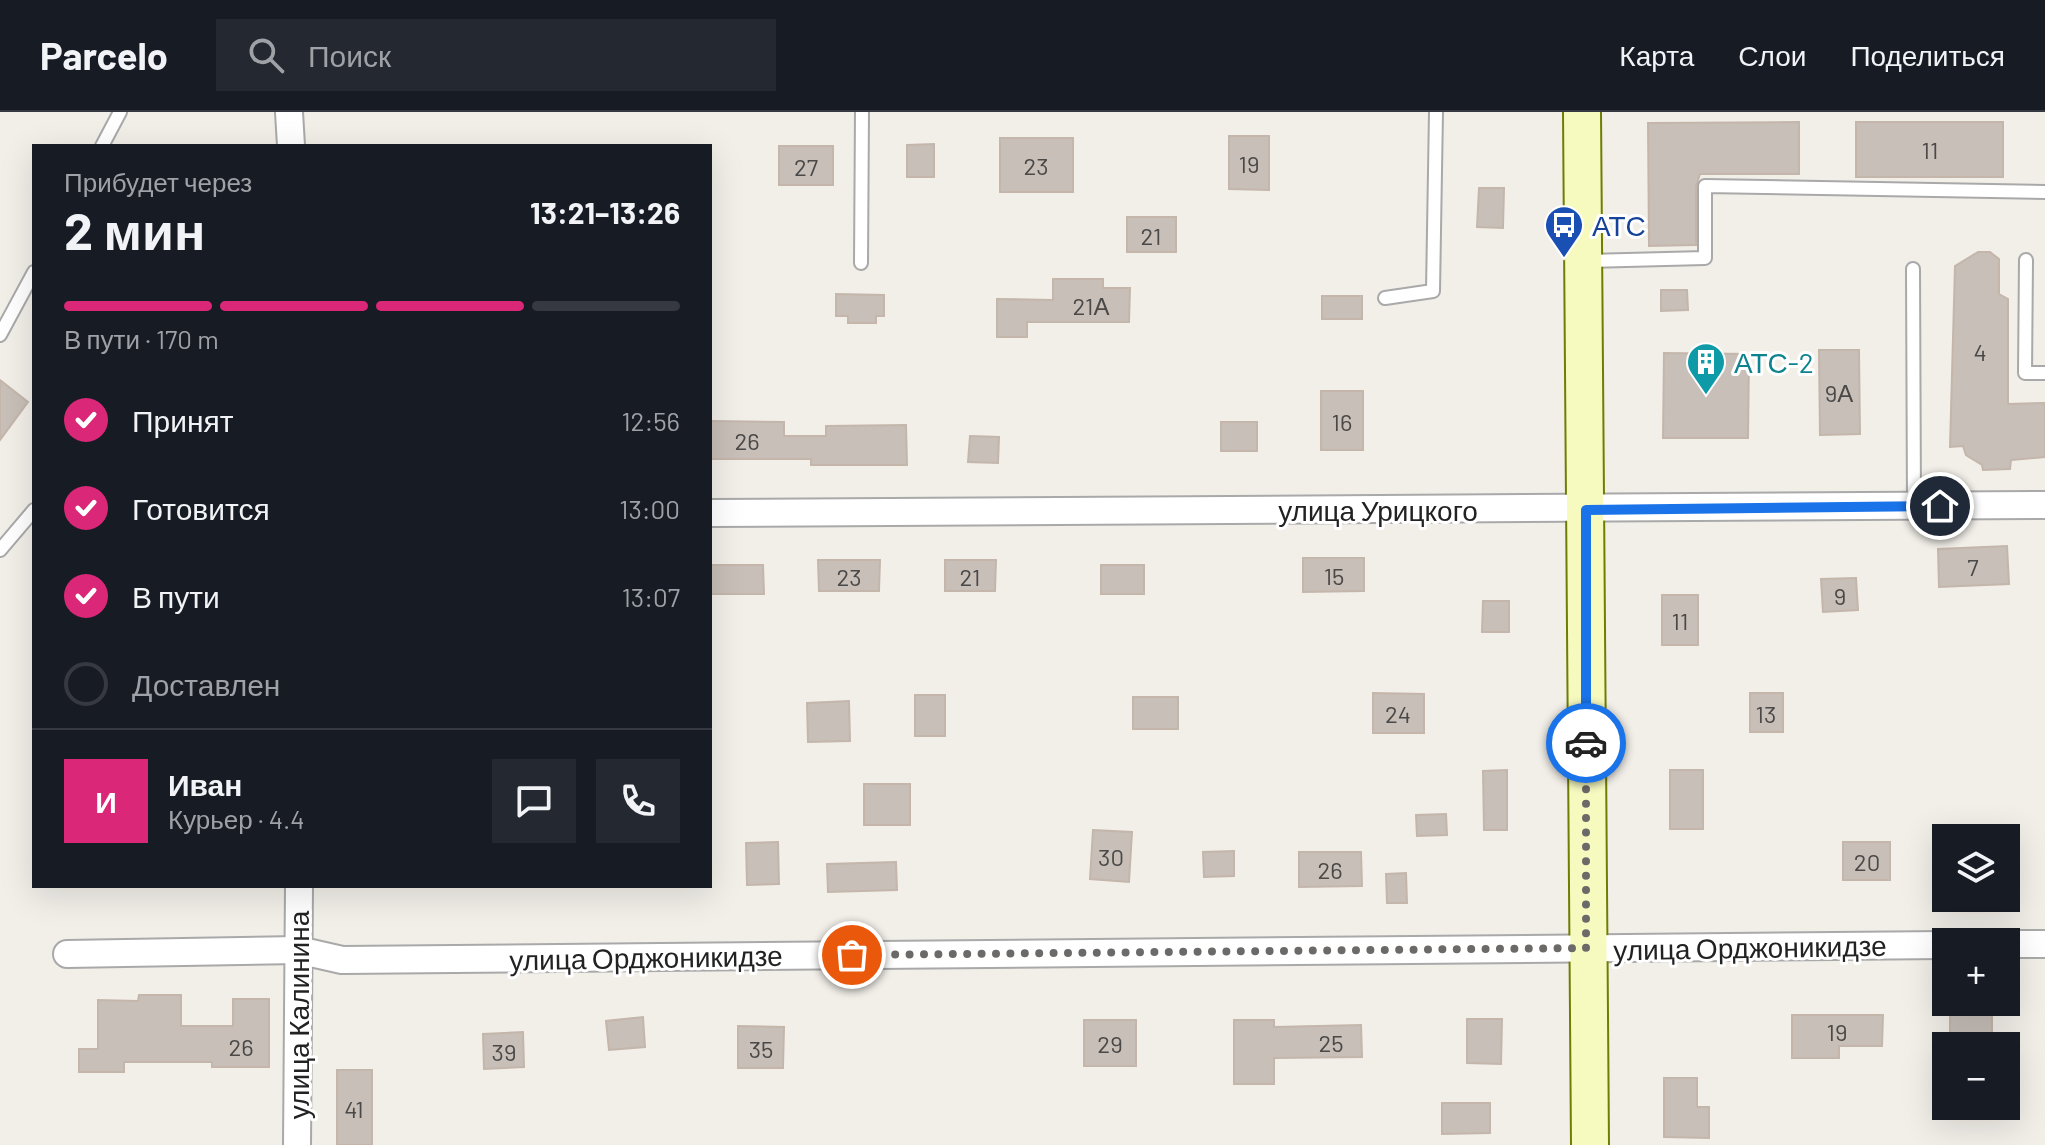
<!DOCTYPE html>
<html lang="ru">
<meta charset="utf-8">
<style>
body{margin:0;font-family:Barlow,sans-serif;background:#242831;color:#f1f3f6;height:100vh;display:flex;flex-direction:column;font-size:30px;white-space:nowrap}
*{box-sizing:border-box;margin:0}
p{font-size:26px;color:#9ea1a6}
.icon{flex:none;width:44px;height:44px;fill:none;stroke:currentColor;stroke-width:2;stroke-linecap:round;stroke-linejoin:round}
.map{position:relative;flex:1;overflow:hidden}
.drawer{position:absolute;left:32px;top:32px;width:680px;height:744px;display:flex;flex-direction:column;background:#171b24;border-radius:0px;box-shadow:0 8px 32px #0002}
.drawer>*{flex:none}
.buttons{position:absolute;left:1932px;top:712px;display:grid;gap:16px}
.buttons a{display:grid;place-items:center;width:88px;height:88px;border-radius:0px;background:#171b24;box-shadow:0 8px 32px #0002;font-size:40px}
.pin{position:absolute;display:grid;place-items:center;width:68px;height:68px;color:#fff;margin:-34px;border:4px solid #fff;border-radius:50%;box-shadow:0 2px 8px #0007}
.courier{position:absolute;display:grid;place-items:center;width:80px;height:80px;margin:-40px;border:6px solid #1a73e8;border-radius:50%;background:#fff;color:#222;box-shadow:0 2px 10px #0007}
.head em{font-style:normal;font-weight:700}
.head div{display:flex;flex-direction:column-reverse}
.head{display:flex;align-items:center;justify-content:space-between;height:136px;padding:0 32px}
h1{font-size:52px;font-weight:700;line-height:60px}
.bar{display:grid;grid-template-columns:repeat(4,1fr);gap:12px 8px;align-content:center;height:96px;padding:0 32px}
.bar i{height:10px;border-radius:6px;background:#363941}
.bar .current{background:#db2777}
.bar p{grid-column:span 4}
.line{display:flex;align-items:center;gap:20px;padding:0 32px;border-top:2px solid #363941}
.line div{flex:1}
.round{display:grid;place-items:center;flex:none;width:84px;height:84px;border-radius:0px;background:#242831}
ol{padding:0 32px;list-style:none}
li{display:flex;align-items:center;gap:24px;height:88px}
li p{margin-inline-start:auto}
li .icon{padding:8px;border-radius:50%;background:#db2777;color:#fff;stroke-width:4}
li:last-child{color:#9ea1a6}
li i{width:44px;height:44px;border:4px solid #363941;border-radius:50%}
header{display:flex;align-items:center;gap:48px;box-sizing:border-box;height:112px;padding:0 40px;background:#171b24;border-bottom:2px solid #363941}
header strong{font-size:38px}
nav{display:flex;gap:44px;margin-inline-start:auto;font-size:28px}
.search{width:560px;height:72px;background:#242831;display:flex;align-items:center;gap:20px;box-sizing:border-box;padding:0 28px;border-radius:0px;color:#9ea1a6;font-size:30px}
.map>svg:first-child{display:block}
.building{fill:#c7bfb8;stroke:#c4b6ab;stroke-width:2}
.lines{fill:none;stroke-linecap:round;stroke-linejoin:round}
.lane-casing{stroke:#a9a9a9;stroke-width:16}
.street-casing{stroke:#a9a9a9;stroke-width:30}
.secondary-casing{stroke:#707d05;stroke-width:40}
.lane{stroke:#fff;stroke-width:12}
.street{stroke:#fff;stroke-width:26}
.secondary{stroke:#f7fabf;stroke-width:36}
.done{stroke:#6b6a68;stroke-width:8;stroke-dasharray:0 14.4}
.route{stroke:#1a73e8;stroke-width:10}
.labels{text-anchor:middle;dominant-baseline:central;stroke-width:6;stroke-linejoin:round;paint-order:stroke}
.number-label{font-size:24px;fill:#4b4948}
.transit-label{font-size:28px;fill:#164399;stroke:#fff;text-anchor:start}
.culture-label{font-size:28px;fill:#0d838f;stroke:#fff;text-anchor:start}
.street-label{font-size:28px;fill:#222;stroke:#fff}
</style>
<header>
<strong>Parcelo</strong>
<div class="search"><svg class="icon" aria-label="search" viewBox="0 0 24 24"><circle cx="10" cy="10" r="6"/><path d="M15 15l6 6"/></svg>Поиск</div>
<nav><a>Карта</a><a>Слои</a><a>Поделиться</a></nav>
</header>
<div class="map">
<svg width="2045" height="1033" viewBox="0 0 2045 1033">
<rect width="100%" height="100%" fill="#f2efe9"/>
<!-- building -->
<g class="building">
<polygon points="1799,10 1799,62 1700,62 1696,74 1696,133 1649,134 1648,11"/>
<rect x="1856" y="10" width="147" height="55"/>
<polygon points="1229,24 1269,24 1269,78 1229,77"/>
<rect x="1000" y="26" width="73" height="54"/>
<polygon points="934,32 934,65 907,65 907,33"/>
<rect x="779" y="34" width="54" height="39"/>
<polygon points="1479,76 1504,76 1503,116 1477,115"/>
<rect x="1127" y="105" width="49" height="35"/>
<polygon points="1978,140 1990,140 1999,147 1999,182 2008,187 2008,292 2045,291 2045,345 2011,348 2010,357 1983,358 1982,353 1966,343 1963,334 1950,335 1955,154"/>
<polygon points="1053,167 1103,167 1103,176 1130,176 1129,210 1027,210 1027,225 997,225 997,187 1053,188"/>
<polygon points="1661,178 1687,178 1688,198 1661,199"/>
<polygon points="836,182 884,183 884,204 876,204 876,211 848,211 848,204 836,204"/>
<rect x="1322" y="184" width="40" height="23"/>
<polygon points="1819,238 1859,238 1860,322 1820,323"/>
<polygon points="1664,241 1749,242 1748,326 1663,326"/>
<polygon points="0,268 28,290 0,328"/>
<rect x="1321" y="279" width="42" height="59"/>
<polygon points="710,309 784,310 784,324 826,324 826,314 906,313 907,353 811,353 811,347 710,347"/>
<rect x="1221" y="310" width="36" height="29"/>
<polygon points="970,324 999,325 998,351 968,350"/>
<polygon points="2007,434 2009,472 1939,475 1938,437"/>
<polygon points="1303,446 1364,446 1364,479 1303,480"/>
<polygon points="818,448 880,448 879,479 819,479"/>
<polygon points="945,448 996,448 995,479 945,479"/>
<polygon points="711,453 763,453 764,482 711,482"/>
<rect x="1101" y="453" width="43" height="29"/>
<polygon points="1856,466 1858,498 1823,500 1821,467"/>
<rect x="1662" y="483" width="36" height="50"/>
<polygon points="1483,489 1509,489 1509,520 1482,520"/>
<polygon points="1373,581 1424,582 1424,621 1373,621"/>
<rect x="1750" y="581" width="33" height="39"/>
<rect x="915" y="583" width="30" height="41"/>
<rect x="1133" y="585" width="45" height="32"/>
<polygon points="849,589 850,629 808,630 807,591"/>
<polygon points="1507,658 1507,718 1484,718 1483,659"/>
<rect x="1670" y="658" width="33" height="59"/>
<rect x="864" y="672" width="46" height="41"/>
<polygon points="1446,702 1447,723 1417,724 1416,703"/>
<polygon points="1093,718 1132,720 1129,770 1090,767"/>
<polygon points="778,730 779,772 747,773 746,731"/>
<rect x="1843" y="730" width="47" height="38"/>
<polygon points="1234,739 1234,764 1204,765 1203,740"/>
<polygon points="1299,740 1361,740 1362,774 1299,775"/>
<polygon points="896,750 897,778 828,780 827,752"/>
<polygon points="1406,761 1407,791 1387,791 1386,762"/>
<polygon points="139,883 181,883 181,914 233,914 233,887 269,887 269,955 212,955 212,950 124,950 124,960 79,960 79,937 98,937 98,888 138,889"/>
<polygon points="1950,892 1992,892 1992,927 1950,926"/>
<polygon points="1792,903 1883,903 1882,934 1839,934 1839,946 1792,946"/>
<polygon points="643,905 645,935 609,938 606,909"/>
<polygon points="1467,907 1502,907 1501,952 1467,951"/>
<rect x="1084" y="908" width="52" height="46"/>
<polygon points="1234,908 1274,908 1274,915 1361,913 1362,945 1274,946 1274,972 1234,972"/>
<polygon points="738,914 784,915 783,956 738,956"/>
<polygon points="523,920 524,955 484,957 483,922"/>
<rect x="337" y="958" width="35" height="75"/>
<polygon points="1664,966 1697,966 1697,995 1709,995 1709,1026 1664,1025"/>
<polygon points="1442,991 1490,991 1490,1021 1442,1022"/>
</g>
<g class="lines">
<defs>
<g id="lane">
<polyline points="102,34 120,0"/>
<polyline points="2026,148 2025,261 2045,261"/>
<polyline points="1587,149 1705,146 1705,74 2045,80"/>
<polyline points="861,151 862,0"/>
<polyline points="1913,157 1914,394"/>
<polyline points="1385,186 1433,179 1436,0"/>
<polyline points="0,223 34,160"/>
<polyline points="0,438 34,398"/>
</g>
<g id="street">
<polyline points="289,0 291,34"/>
<polyline points="710,401 2045,393"/>
<polyline points="2006,832 2045,832"/>
<polyline points="67,842 298,838 342,848 1946,833"/>
<polyline points="297,1033 299,774"/>
</g>
<polyline id="secondary" points="1582,0 1590,1033"/>
</defs>
<!-- lane casing -->
<use href="#lane" class="lane-casing"/>
<!-- street casing -->
<use href="#street" class="street-casing"/>
<!-- secondary casing -->
<use href="#secondary" class="secondary-casing"/>
<!-- lane -->
<use href="#lane" class="lane"/>
<!-- street -->
<use href="#street" class="street"/>
<!-- secondary -->
<use href="#secondary" class="secondary"/>
</g>
<g class="lines">
<!-- done -->
<polyline class="done" points="852,843 1586,836 1586,631"/>
<!-- route -->
<polyline class="route" points="1586,631 1586,398 1940,394"/>
</g>
<!-- icons -->
<defs>
<symbol id="bus-pin" viewBox="-11 -11 22 30"><path d="M0 17L-7.5 6A9.5 9.5 0 1 1 7.5 6Z" fill="#1a4fb4" stroke="#fff"/><path d="M-5-6H5V4H4V6H2V4H-2V6H-4V4H-5ZM-3.5-4V0h7V-4ZM-3.5 1.2v1.5H-2V1.2ZM2 1.2v1.5H3.5V1.2Z" fill="#fff"/></symbol>
<symbol id="building-pin" viewBox="-11 -11 22 30"><path d="M0 17L-7.5 6A9.5 9.5 0 1 1 7.5 6Z" fill="#0f9aa8" stroke="#fff"/><path d="M-4-6H4V6H1V3H-1V6H-4ZM-2.5-4.3h1.7v1.8h-1.7ZM.8-4.3h1.7v1.8H.8ZM-2.5-1h1.7V.8h-1.7ZM.8-1h1.7V.8H.8Z" fill="#fff"/></symbol>
</defs>
<g fill-rule="evenodd">
<use href="#bus-pin" x="1542" y="91" width="44" height="60"/>
<use href="#building-pin" x="1684" y="228" width="44" height="60"/>
</g>
<g class="labels">
<!-- number labels -->
<g class="number-label">
<text x="1930" y="37">11</text>
<text x="1249" y="51">19</text>
<text x="1036" y="53">23</text>
<text x="806" y="54">27</text>
<text x="1151" y="123">21</text>
<text x="1091" y="193">21А</text>
<text x="1980" y="239">4</text>
<text x="1839" y="280">9А</text>
<text x="1342" y="309">16</text>
<text x="747" y="328">26</text>
<text x="1973" y="454">7</text>
<text x="1334" y="463">15</text>
<text x="849" y="464">23</text>
<text x="970" y="464">21</text>
<text x="1840" y="483">9</text>
<text x="1680" y="508">11</text>
<text x="1398" y="601">24</text>
<text x="1766" y="601">13</text>
<text x="1111" y="744">30</text>
<text x="1867" y="749">20</text>
<text x="1330" y="757">26</text>
<text x="1837" y="919">19</text>
<text x="1331" y="930">25</text>
<text x="1110" y="931">29</text>
<text x="241" y="934">26</text>
<text x="761" y="936">35</text>
<text x="504" y="939">39</text>
<text x="354" y="996">41</text>
</g>
<!-- transit labels -->
<g class="transit-label">
<text x="1592" y="113">АТС</text>
</g>
<!-- culture labels -->
<g class="culture-label">
<text x="1734" y="250">АТС-2</text>
</g>
<!-- street labels -->
<g class="street-label">
<text x="1378" y="398">улица Урицкого</text>
<text transform="translate(1750 835) rotate(-1)">улица Орджоникидзе</text>
<text transform="translate(646 845) rotate(-1)">улица Орджоникидзе</text>
<text transform="translate(298 903) rotate(-90)">улица Калинина</text>
</g>
</g>
</svg>
<div class="buttons">
<a><svg class="icon" aria-label="layers" viewBox="0 0 24 24"><path d="M12 4l9 5-9 5-9-5zM3 14l9 5 9-5"/></svg></a>
<a>+</a>
<a>−</a>
</div>
<div class="pin" style="left:852px;top:843px;background:#ea580c"><svg class="icon" aria-label="bag" viewBox="0 0 24 24"><path d="M5 8h14l-1 12H6zM9 8a3 3 0 0 1 6 0"/></svg></div>
<div class="pin" style="left:1940px;top:394px;background:#1f2937"><svg class="icon" aria-label="home" viewBox="0 0 24 24"><path d="M3 11l9-7 9 7M6 9v11h12V9"/></svg></div>
<div class="courier" style="left:1586px;top:631px"><svg class="icon" aria-label="car" viewBox="0 0 24 24"><path d="M5 17H2v-5l4-1 3-4h7l3 4 3 1v5h-3M9 17h6M6 11h13"/><circle cx="7" cy="17" r="2"/><circle cx="17" cy="17" r="2"/></svg></div>
<section class="drawer">
<div class="head"><div><h1>2 мин</h1><p>Прибудет через</p></div><em>13:21–13:26</em></div>
<div class="bar"><i class="current"></i><i class="current"></i><i class="current"></i><i></i><p>В пути · 170 m</p></div>
<ol>
<li><svg class="icon" aria-label="check" viewBox="0 0 24 24"><path d="M5 12l5 5 9-10"/></svg>Принят<p>12:56</p></li>
<li><svg class="icon" aria-label="check" viewBox="0 0 24 24"><path d="M5 12l5 5 9-10"/></svg>Готовится<p>13:00</p></li>
<li><svg class="icon" aria-label="check" viewBox="0 0 24 24"><path d="M5 12l5 5 9-10"/></svg>В пути<p>13:07</p></li>
<li><i></i>Доставлен</li>
</ol>
<div class="line" style="height:144px"><b class="round" style="background:#db2777;color:#fff">И</b><div><b>Иван</b><p>Курьер · 4.4</p></div><a class="round"><svg class="icon" aria-label="chat" viewBox="0 0 24 24"><path d="M4 5h16v11H9l-5 4z"/></svg></a><a class="round"><svg class="icon" aria-label="phone" viewBox="0 0 24 24"><path d="M5 4h4l2 5-3 2q2 4 5 5l2-3 5 2v4C11 20 4 13 5 4z"/></svg></a></div>
</section>
</div>
